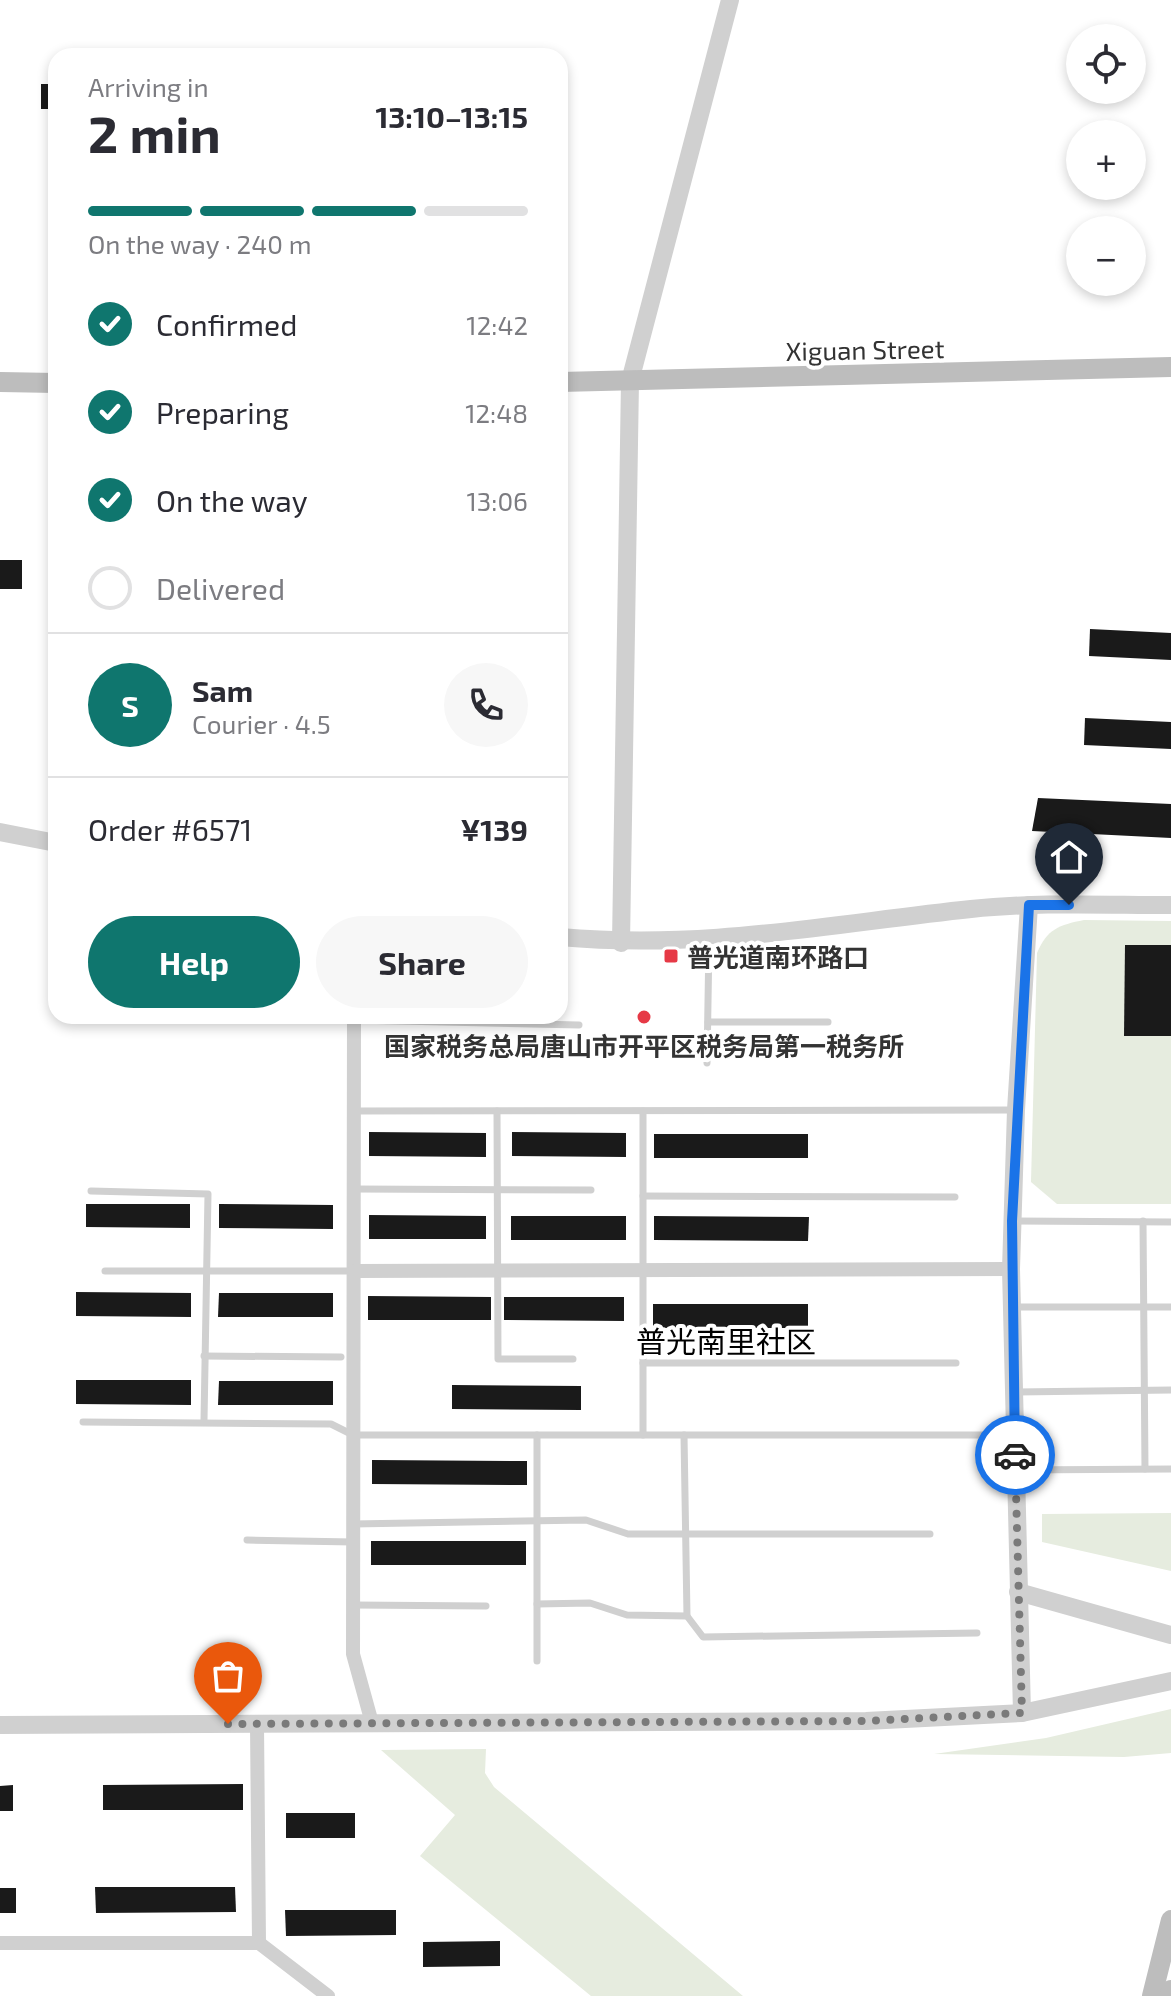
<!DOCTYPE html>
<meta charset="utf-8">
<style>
body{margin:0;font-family:"Exo 2","Noto Sans SC",sans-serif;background:#f7f7f7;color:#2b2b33;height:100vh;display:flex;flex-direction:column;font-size:30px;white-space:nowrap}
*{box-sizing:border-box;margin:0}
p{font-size:26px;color:#7c7c81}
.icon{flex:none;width:44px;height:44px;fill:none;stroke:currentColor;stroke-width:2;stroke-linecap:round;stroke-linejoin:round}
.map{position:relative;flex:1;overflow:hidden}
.side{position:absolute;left:48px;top:48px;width:520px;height:976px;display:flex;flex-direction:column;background:#fff;border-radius:24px;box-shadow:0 4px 12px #0003}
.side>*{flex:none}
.tools{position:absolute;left:1066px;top:24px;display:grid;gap:16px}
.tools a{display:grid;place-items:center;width:80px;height:80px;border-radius:50%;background:#fff;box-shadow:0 4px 12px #0003;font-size:40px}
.pin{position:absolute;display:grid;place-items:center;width:68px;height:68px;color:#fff;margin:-82px -34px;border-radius:50% 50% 50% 0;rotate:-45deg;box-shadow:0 0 8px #0007}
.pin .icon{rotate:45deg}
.courier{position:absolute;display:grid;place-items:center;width:80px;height:80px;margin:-40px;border:6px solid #1a73e8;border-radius:50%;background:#fff;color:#222;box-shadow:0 2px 10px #0007}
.headline em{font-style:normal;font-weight:700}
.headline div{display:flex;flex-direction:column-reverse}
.headline{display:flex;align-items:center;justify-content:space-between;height:136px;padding:0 40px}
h1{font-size:52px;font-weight:700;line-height:60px}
.bar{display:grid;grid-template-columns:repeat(4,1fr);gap:12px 8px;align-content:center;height:96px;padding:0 40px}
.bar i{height:10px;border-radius:6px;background:#e1e1e2}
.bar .selected{background:#0f766e}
.bar p{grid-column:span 4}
.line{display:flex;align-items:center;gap:20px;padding:0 40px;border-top:2px solid #e1e1e2}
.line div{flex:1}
.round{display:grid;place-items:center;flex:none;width:84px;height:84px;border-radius:42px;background:#f7f7f7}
ol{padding:0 40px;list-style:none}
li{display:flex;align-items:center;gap:24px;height:88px}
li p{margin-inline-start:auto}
li .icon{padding:8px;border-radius:50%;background:#0f766e;color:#fff;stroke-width:4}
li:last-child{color:#7c7c81}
li i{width:44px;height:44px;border:4px solid #e1e1e2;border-radius:50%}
.button{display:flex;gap:16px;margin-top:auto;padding:16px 40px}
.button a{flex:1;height:92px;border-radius:48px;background:#0f766e;color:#fff;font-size:32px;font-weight:700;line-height:92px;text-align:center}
.button a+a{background:#f7f7f7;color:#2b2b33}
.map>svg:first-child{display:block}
.green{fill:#e6ecdf}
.building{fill:#1a1a1a}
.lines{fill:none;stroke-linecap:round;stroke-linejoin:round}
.service{stroke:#d0d0d0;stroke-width:7}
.minor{stroke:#d0d0d0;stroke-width:14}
.tertiary{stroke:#d0d0d0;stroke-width:18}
.secondary{stroke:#bdbdbd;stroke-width:20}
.done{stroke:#7a7a7a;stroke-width:8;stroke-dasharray:0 14.4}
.route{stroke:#1a73e8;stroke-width:10}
.poi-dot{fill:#e63946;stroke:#fff;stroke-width:3}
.labels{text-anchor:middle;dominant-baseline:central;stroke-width:8;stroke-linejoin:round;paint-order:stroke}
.street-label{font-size:26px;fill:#333;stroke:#fff}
.poi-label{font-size:26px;font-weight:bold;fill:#333;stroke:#fff;text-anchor:start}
.quarter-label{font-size:30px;fill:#000;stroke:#fff}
</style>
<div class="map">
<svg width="1171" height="1996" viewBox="0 0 1171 1996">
<rect width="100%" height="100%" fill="#fff"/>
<!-- green -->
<g class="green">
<path d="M1084,920L1171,921V1204H1057L1031,1182L1037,953C1047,929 1059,925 1084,920Z"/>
<polygon points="1171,1513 1171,1571 1042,1542 1042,1514"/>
<polygon points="1171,1709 1171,1753 1124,1757 934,1754 1046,1738"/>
<polygon points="486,1749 485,1773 494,1787 743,1996 591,1996 420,1856 455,1815 381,1750"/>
</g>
<!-- building -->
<g class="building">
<rect x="41" y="84" width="15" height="25"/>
<rect x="0" y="560" width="22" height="29"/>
<polygon points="1090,629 1171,633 1171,660 1089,656"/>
<polygon points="1085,718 1171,722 1171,749 1084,745"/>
<polygon points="1038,798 1171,804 1171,838 1032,831"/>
<polygon points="1125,945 1171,945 1171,1036 1124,1036"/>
<polygon points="369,1132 486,1133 486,1157 369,1156"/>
<polygon points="512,1132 626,1133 626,1157 512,1156"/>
<rect x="654" y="1134" width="154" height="24"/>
<polygon points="86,1204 190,1204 190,1228 86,1227"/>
<polygon points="219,1204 333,1205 333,1229 219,1228"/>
<polygon points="369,1215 486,1216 486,1239 369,1239"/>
<rect x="511" y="1216" width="115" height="24"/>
<polygon points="654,1216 809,1217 808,1241 654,1240"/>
<polygon points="76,1292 191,1293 191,1317 76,1316"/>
<polygon points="219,1293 333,1293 333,1317 218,1317"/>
<polygon points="368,1296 491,1297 491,1320 368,1320"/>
<polygon points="504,1297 624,1297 624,1321 504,1320"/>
<rect x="653" y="1304" width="155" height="24"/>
<polygon points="76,1380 191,1380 191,1405 76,1404"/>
<polygon points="219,1381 333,1381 333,1405 218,1405"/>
<polygon points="452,1385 581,1386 581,1410 452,1409"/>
<polygon points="372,1460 527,1461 527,1485 372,1484"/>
<rect x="371" y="1541" width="155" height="24"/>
<polygon points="243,1784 243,1810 103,1810 103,1785"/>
<polygon points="13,1785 13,1811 0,1811 0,1786"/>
<rect x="286" y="1813" width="69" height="25"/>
<polygon points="95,1887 235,1887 236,1912 96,1913"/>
<rect x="0" y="1888" width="16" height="25"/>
<polygon points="285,1910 396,1910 396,1935 286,1936"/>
<polygon points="500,1941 500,1966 423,1967 423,1942"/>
</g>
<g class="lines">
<!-- service -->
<g class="service">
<polyline points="354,1020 579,1025"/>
<polyline points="708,1022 828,1022"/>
<polyline points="707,1063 709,941"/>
<polyline points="355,1111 1016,1110"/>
<polyline points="497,1111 498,1359 573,1359"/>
<polyline points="643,1111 643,1435"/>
<polyline points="355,1189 591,1190"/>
<polyline points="91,1191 208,1194 204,1421"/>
<polyline points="643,1196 955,1197"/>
<polyline points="1014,1221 1171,1222"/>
<polyline points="1143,1221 1145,1469"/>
<polyline points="105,1271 354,1271"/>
<polyline points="1014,1307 1171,1307"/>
<polyline points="204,1356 341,1357"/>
<polyline points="643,1363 956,1363"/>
<polyline points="1017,1392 1171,1390"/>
<polyline points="83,1422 331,1424 353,1435 1012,1435"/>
<polyline points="537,1435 537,1661"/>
<polyline points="684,1435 687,1616"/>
<polyline points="1017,1470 1171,1469"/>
<polyline points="353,1524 586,1520 628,1534 930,1534"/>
<polyline points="247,1540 353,1542"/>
<polyline points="537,1604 590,1603 627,1615 687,1616 703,1637 977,1633"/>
<polyline points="353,1605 486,1606"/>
</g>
<!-- minor -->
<g class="minor">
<polyline points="354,1016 353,1654 372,1723"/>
<polyline points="354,1271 1011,1269"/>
<polyline points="257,1724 259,1943"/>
<polyline points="0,1943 259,1943 328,1996"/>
</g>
<!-- tertiary -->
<g class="tertiary">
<polyline points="0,832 56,843"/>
<path d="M560,937C705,950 829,924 971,909C1037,902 1104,905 1171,905"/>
<polyline points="621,943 630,381 730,0"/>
<polyline points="1018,1592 1171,1635"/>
<polyline points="1022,1713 1011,1269 1016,1110 1029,905"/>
<polyline points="0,1725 866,1721 1022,1713 1171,1681"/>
</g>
<!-- secondary -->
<g class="secondary">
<polyline points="0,382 56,383"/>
<polyline points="560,382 1171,367"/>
<polyline points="1152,1996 1171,1920"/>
<polyline points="1169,1996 1171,1990"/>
</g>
</g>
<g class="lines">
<!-- done -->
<polyline class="done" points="228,1724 866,1721 1022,1713 1015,1455"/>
<!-- route -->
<polyline class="route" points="1015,1455 1012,1221 1029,905 1069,905"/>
</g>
<!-- markers -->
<g class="poi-dot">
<rect x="663" y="948" width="16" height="16" rx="4"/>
<circle cx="644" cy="1017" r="8"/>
</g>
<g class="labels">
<!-- street labels -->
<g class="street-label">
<text transform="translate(865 349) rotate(-1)">Xiguan Street</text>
</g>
<!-- poi labels -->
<g class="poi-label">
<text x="687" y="956">普光道南环路口</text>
<text x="644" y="1045" text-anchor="middle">国家税务总局唐山市开平区税务局第一税务所</text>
</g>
<!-- quarter labels -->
<g class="quarter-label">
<text x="726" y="1341">普光南里社区</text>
</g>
</g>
</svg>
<div class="tools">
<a><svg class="icon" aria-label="locate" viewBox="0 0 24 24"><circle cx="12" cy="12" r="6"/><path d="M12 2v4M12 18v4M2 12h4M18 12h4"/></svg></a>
<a>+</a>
<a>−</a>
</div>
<div class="pin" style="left:228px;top:1724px;background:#ea580c"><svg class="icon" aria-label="bag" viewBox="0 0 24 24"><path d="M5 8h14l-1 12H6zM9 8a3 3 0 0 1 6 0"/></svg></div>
<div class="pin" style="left:1069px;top:905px;background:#1f2937"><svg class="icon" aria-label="home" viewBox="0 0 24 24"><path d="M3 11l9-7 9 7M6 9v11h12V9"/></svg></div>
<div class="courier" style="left:1015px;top:1455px"><svg class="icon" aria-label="car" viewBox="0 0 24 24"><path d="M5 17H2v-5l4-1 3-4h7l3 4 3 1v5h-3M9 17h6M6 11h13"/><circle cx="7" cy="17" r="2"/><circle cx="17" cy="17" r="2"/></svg></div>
<section class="side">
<div class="headline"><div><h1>2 min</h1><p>Arriving in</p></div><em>13:10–13:15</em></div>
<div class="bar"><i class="selected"></i><i class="selected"></i><i class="selected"></i><i></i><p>On the way · 240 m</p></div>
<ol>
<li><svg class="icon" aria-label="check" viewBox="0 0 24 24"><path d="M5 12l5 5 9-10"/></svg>Confirmed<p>12:42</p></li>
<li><svg class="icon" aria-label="check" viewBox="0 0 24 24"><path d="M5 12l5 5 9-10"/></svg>Preparing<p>12:48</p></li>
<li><svg class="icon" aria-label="check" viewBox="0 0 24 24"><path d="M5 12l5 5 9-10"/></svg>On the way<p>13:06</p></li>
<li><i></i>Delivered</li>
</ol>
<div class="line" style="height:144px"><b class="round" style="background:#0f766e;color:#fff">S</b><div><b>Sam</b><p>Courier · 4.5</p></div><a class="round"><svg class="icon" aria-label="phone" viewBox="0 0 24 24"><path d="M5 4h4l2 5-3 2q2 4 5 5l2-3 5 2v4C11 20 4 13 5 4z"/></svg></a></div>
<div class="line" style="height:104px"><div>Order #6571</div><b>¥139</b></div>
<div class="button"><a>Help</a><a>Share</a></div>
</section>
</div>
